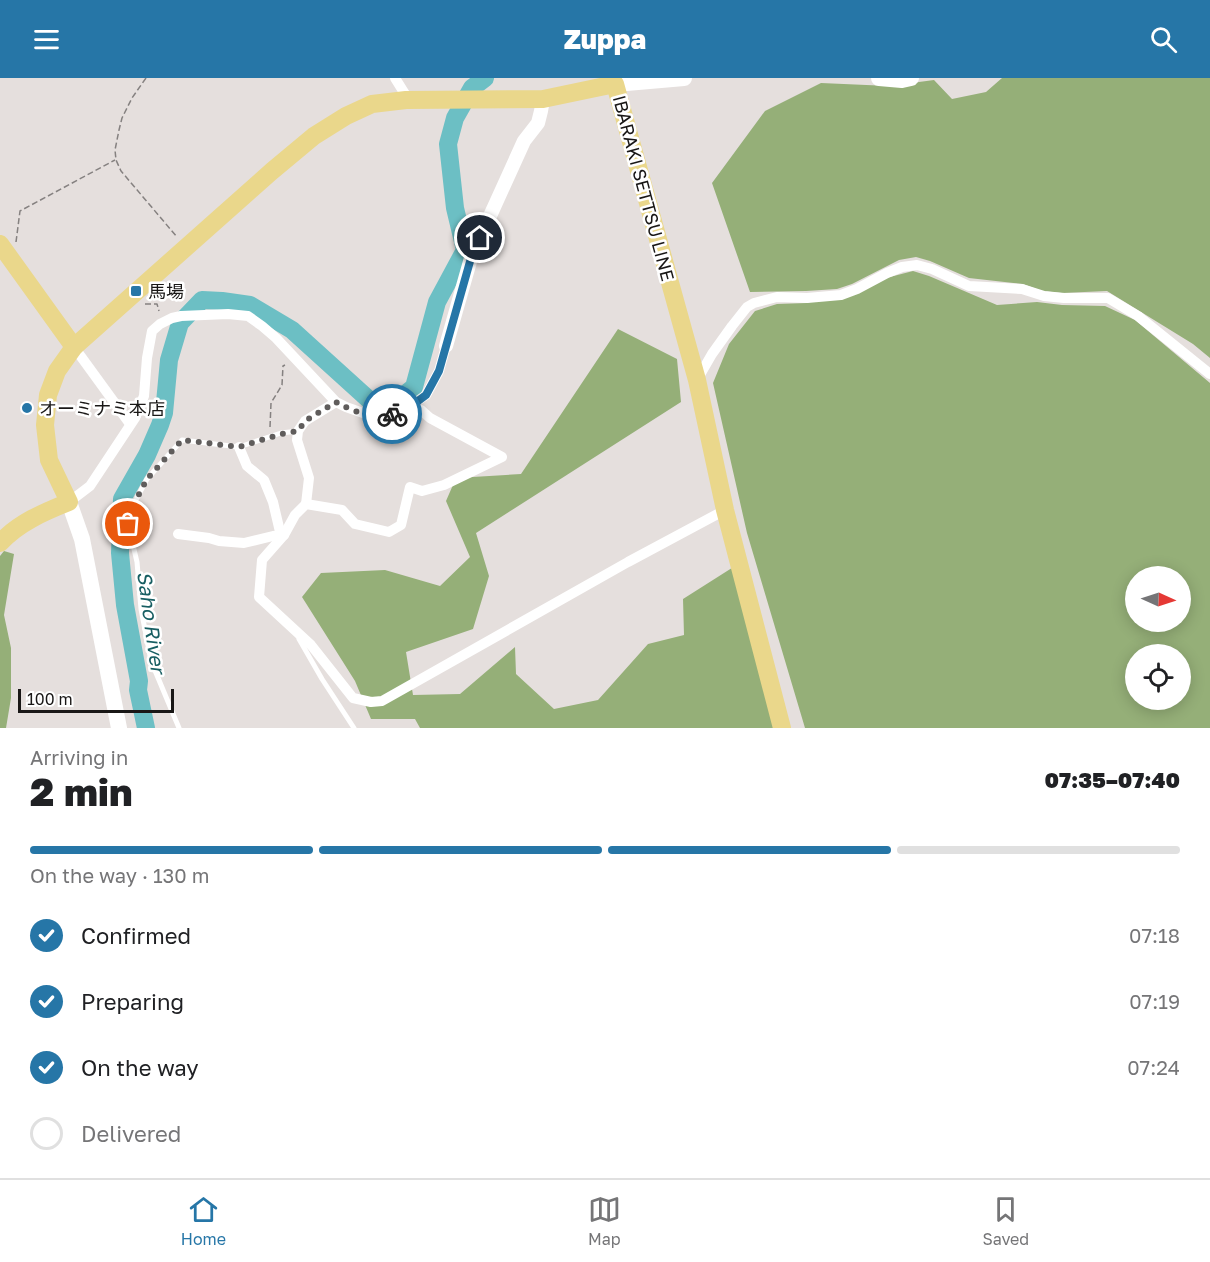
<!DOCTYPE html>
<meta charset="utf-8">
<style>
body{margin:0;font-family:"Golos Text","Noto Sans JP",sans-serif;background:#f2f2f2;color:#202124;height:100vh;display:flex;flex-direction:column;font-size:22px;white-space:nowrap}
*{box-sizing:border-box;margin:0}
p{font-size:20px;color:#757577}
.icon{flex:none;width:33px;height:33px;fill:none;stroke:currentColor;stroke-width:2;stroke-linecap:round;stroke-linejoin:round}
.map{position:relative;height:650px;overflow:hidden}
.sheet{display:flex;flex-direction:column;background:#fff;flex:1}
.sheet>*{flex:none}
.needle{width:39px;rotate:93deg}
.buttons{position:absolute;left:1125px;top:488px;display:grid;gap:12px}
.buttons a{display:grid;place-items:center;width:66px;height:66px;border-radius:50%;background:#fff;box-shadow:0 3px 15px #0003;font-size:30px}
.scale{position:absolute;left:18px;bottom:15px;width:156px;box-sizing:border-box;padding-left:6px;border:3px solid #191716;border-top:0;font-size:16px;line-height:21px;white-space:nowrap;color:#191716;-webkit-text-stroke:4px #fff;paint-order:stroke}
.pin{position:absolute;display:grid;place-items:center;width:51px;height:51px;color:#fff;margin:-26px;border:3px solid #fff;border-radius:50%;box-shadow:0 2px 6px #0007}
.courier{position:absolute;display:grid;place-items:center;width:60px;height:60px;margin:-30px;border:4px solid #2676a7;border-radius:50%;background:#fff;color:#222;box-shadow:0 2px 8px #0007}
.summary em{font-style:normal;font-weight:800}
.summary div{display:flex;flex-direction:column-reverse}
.summary{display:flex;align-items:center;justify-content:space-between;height:102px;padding:0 30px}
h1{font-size:39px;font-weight:800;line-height:45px}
.bar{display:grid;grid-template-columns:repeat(4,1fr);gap:9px 6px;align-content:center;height:72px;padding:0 30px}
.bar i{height:8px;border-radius:4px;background:#e0e0e0}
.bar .current{background:#2676a7}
.bar p{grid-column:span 4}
ol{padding:0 30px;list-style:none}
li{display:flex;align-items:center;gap:18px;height:66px}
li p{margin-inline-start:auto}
li .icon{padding:6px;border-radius:50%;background:#2676a7;color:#fff;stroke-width:4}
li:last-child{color:#757577}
li i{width:33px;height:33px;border:3px solid #e0e0e0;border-radius:50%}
header{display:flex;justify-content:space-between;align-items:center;height:78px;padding:0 30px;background:#2676a7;color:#fff;font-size:27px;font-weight:800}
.menu{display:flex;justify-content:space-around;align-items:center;height:84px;border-top:2px solid #e0e0e0;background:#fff;font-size:16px;color:#757577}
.menu a{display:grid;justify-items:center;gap:3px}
.menu .current{color:#2676a7}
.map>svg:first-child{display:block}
.forest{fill:#95af78;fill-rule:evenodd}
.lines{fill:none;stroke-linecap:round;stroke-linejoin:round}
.river{stroke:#6cbfc4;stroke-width:18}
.path{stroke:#858180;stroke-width:1.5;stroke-dasharray:6 3;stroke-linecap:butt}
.service{stroke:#fff;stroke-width:5}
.minor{stroke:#fff;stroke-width:10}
.tertiary{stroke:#fff;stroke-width:14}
.secondary{stroke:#fff;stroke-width:16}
.primary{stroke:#ead78b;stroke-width:18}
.done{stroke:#605d5c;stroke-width:6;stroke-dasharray:0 10.8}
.route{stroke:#2676a7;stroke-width:8}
.poi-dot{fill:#2676a7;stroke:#fff;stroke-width:2}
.labels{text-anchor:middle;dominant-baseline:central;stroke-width:5;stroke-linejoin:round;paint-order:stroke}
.street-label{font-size:18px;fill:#191716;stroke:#fff}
.poi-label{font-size:18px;fill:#191716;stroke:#fff;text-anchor:start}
.water-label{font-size:20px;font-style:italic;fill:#175e62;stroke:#fff}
</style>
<header><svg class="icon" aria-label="menu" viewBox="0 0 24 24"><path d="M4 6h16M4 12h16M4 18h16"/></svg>Zuppa<svg class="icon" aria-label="search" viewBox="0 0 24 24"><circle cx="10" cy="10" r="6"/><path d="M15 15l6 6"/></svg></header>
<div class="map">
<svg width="1210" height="650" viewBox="0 0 1210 650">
<rect width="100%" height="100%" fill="#e5dfdd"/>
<!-- forest -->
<g class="forest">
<polygon points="1002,0 1210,0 1210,280 1193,266 1107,213 1062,215 1042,213 1023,206 969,200 930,183 916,179 899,182 852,206 837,211 806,213 750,214 712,105 765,33 821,5 889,8 934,2 952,21 986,14"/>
<path d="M913,193L929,198L997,227L1037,224L1062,227L1105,228L1135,242L1210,305V650H805L747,455L713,305L729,266L755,233L777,226L807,225L886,200ZM1136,498H1180V543H1136ZM1136,576H1180V621H1136Z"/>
<polygon points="618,251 677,281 681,324 476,455 489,498 473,551 406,574 413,617 460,616 515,569 516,596 554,631 598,622 648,566 684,557 683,521 735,488 778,650 420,650 415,641 371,641 355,603 302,519 321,495 385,492 440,508 470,479 446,423 456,400 521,396"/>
<polygon points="4,473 14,476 4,537 11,570 11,620 6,650 0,650 0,478"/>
</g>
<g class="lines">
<!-- river -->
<polyline class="river" points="146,650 138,612 139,603 125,527 120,475 122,421 147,377 160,347 164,335 169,282 180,245 202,222 222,223 250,227 292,252 377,329 398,322 414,309 437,224 465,172 455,130 448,66 455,40 472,10 485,0"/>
<!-- path -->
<g class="path">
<polyline points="146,0 132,20 122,40 119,52 115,72 116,82 121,93 177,159"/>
<polyline points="16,164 20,133 115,82"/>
<polyline points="145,226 157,226 159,233"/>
<polyline points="270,349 271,325 282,307 283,288 285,287"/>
</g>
<!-- service -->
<g class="service">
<polyline points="299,561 322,601 354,650"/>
<polyline points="179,650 151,583 141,531 137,484 128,446 129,435 147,401 182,362 239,369 281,355 298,353"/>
</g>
<!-- minor -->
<g class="minor">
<polyline points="395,0 405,16 406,22"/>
<polyline points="74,269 130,346"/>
<polyline points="697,302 712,276 732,248 747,229 754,225 777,219 807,220 841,217 857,211 887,195 902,189 917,187 932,191 969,208 1022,211 1044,218 1064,220 1108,220 1138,238 1210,296"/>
<polyline points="412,328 421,332 430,340 502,379 444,407 422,413 410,409 401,447 389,454 355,446 342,432 306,426 295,437 284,457 262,482 259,519 311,567 353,620 371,624 382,623 628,484 725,432"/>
<polyline points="239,369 247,388 264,402 273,424 281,458"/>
<polyline points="69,424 90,408 135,340 144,318 147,280 152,253 160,246 172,240 181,238 228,236 248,238 262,248 276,260 336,324 346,329 363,335 385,339 406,331 426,317 439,293 446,268"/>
<polyline points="306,426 309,400 297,362 298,353 305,343 336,324"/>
<polyline points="178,456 209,460 219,463 244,465 273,458 284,457"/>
</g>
<!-- tertiary -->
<polyline class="tertiary" points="446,268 471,180 524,63 538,45 541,33 543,21"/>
<!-- secondary -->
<g class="secondary">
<polyline points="879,0 902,2 911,0"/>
<polyline points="615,6 684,0"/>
<polyline points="69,424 82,461 119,650"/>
</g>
<!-- primary -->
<g class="primary">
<polyline points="0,166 74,269"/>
<path d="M0,465C18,445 44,434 69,424L49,382L45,347L48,317L57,293L74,269L272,93L314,58L346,38L372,26L406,22L543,21L615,6L697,302L725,432L782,650"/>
</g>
</g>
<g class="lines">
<!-- done -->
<path class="done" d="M128,446L129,435L147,401L182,362L239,369L281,356L298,353L305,343L336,324C352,333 375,342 392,336"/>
<!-- route -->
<polyline class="route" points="392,336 406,332 426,317 439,293 471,180 480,160"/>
</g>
<!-- markers -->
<g class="poi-dot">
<rect x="130" y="207" width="12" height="12" rx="3"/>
<circle cx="27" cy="330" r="6"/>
</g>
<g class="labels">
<!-- street labels -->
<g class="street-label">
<text transform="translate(644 110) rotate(75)">IBARAKI SETTSU LINE</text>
</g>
<!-- poi labels -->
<g class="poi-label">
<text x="148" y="213">馬場</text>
<text x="39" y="330">オーミナミ本店</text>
</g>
<!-- water labels -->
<g class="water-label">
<text transform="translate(152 544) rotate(82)">Saho River</text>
</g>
</g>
</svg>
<div class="buttons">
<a><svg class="needle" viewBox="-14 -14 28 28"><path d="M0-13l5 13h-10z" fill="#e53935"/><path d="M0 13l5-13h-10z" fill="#757577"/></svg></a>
<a><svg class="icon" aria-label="locate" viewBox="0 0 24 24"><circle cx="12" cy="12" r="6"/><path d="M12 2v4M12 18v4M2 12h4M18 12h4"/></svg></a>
</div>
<div class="scale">100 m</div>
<div class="pin" style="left:128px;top:446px;background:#ea580c"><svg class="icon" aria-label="bag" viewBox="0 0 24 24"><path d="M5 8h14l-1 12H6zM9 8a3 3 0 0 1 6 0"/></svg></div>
<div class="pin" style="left:480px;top:160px;background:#1f2937"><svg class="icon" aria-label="home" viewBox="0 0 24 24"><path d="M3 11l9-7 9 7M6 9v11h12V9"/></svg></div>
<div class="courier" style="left:392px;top:336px"><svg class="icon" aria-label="bike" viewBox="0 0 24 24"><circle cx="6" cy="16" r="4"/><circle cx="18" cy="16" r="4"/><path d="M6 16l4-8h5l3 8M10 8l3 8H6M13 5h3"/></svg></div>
</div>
<section class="sheet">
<div class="summary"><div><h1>2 min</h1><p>Arriving in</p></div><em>07:35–07:40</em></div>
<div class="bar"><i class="current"></i><i class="current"></i><i class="current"></i><i></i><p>On the way · 130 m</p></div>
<ol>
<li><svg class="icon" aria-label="check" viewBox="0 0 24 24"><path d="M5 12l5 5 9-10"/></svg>Confirmed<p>07:18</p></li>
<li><svg class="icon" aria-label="check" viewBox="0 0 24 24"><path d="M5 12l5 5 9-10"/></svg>Preparing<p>07:19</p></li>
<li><svg class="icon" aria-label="check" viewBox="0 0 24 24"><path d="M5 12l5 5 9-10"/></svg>On the way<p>07:24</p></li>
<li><i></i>Delivered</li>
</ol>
</section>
<nav class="menu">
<a class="current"><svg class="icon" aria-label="home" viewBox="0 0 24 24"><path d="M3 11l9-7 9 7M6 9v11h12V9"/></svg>Home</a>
<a><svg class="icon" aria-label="map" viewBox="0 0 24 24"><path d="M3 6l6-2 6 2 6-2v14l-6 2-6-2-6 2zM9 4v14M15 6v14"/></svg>Map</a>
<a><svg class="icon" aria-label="saved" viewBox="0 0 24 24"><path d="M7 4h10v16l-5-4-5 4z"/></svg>Saved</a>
</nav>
